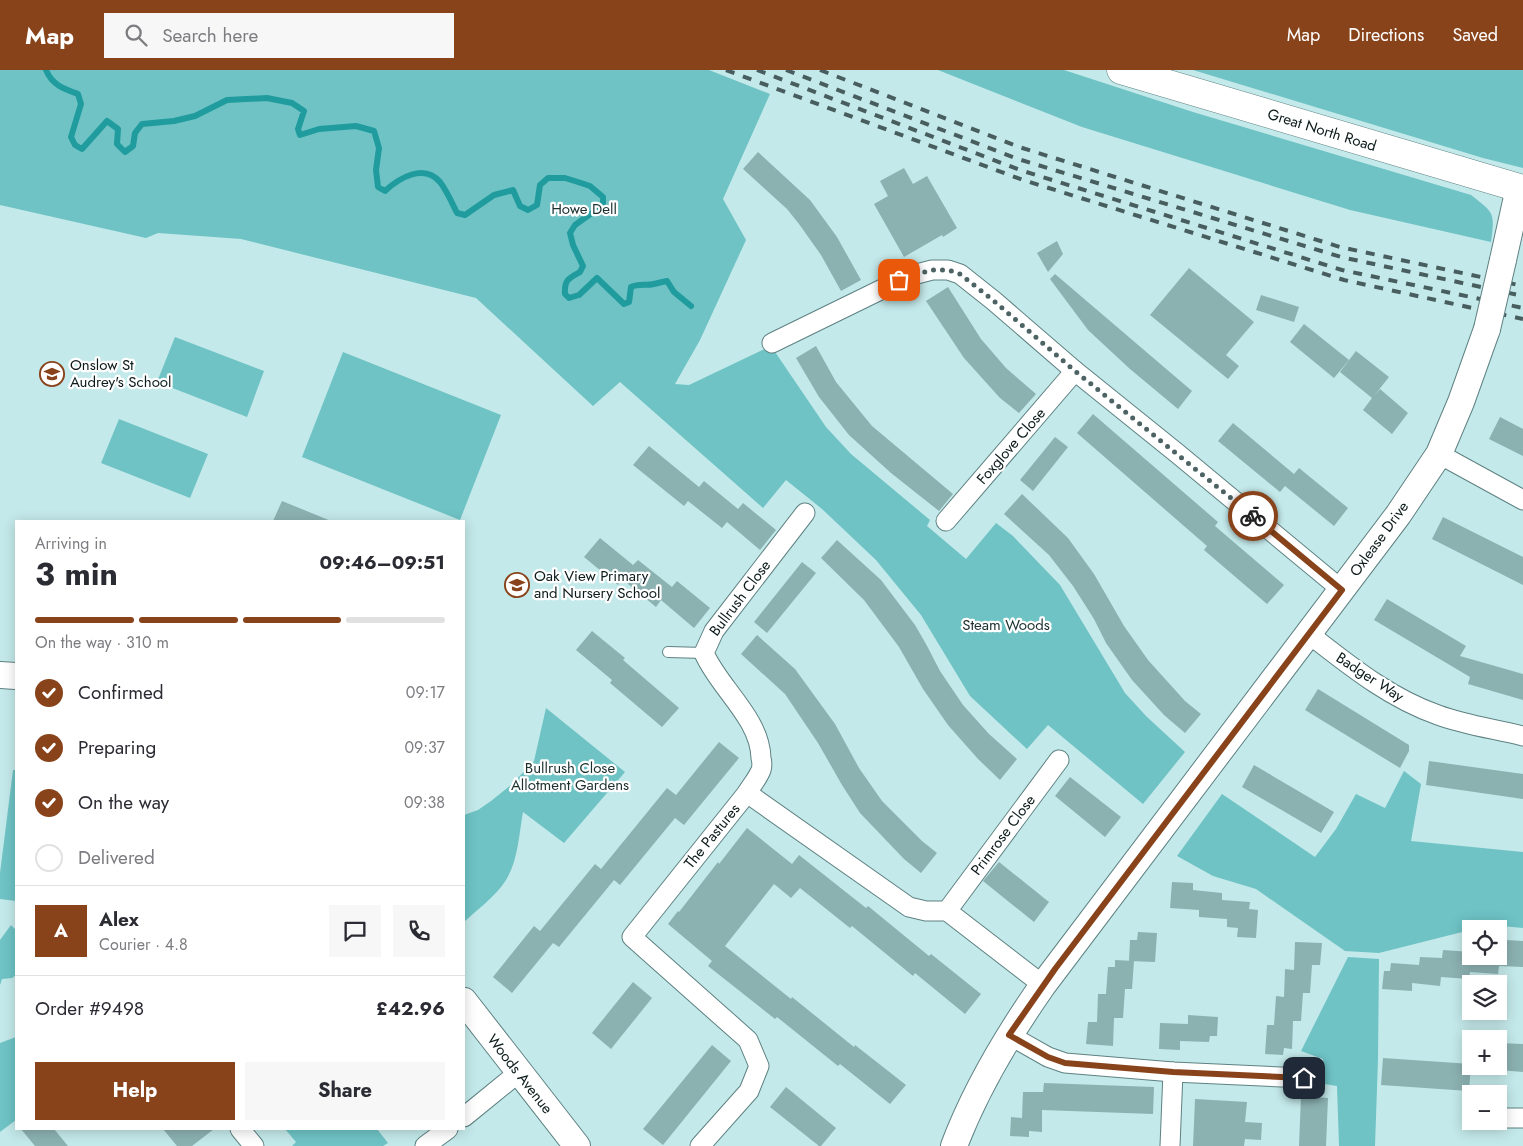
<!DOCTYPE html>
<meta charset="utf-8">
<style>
body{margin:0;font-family:Jost,sans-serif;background:#f7f7f7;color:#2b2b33;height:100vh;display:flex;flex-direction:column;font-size:19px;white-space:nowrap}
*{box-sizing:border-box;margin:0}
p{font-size:16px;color:#7c7c81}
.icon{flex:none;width:28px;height:28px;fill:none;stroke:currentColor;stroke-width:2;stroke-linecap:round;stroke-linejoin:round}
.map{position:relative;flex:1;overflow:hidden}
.details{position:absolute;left:15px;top:450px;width:450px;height:610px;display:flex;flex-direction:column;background:#fff;border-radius:0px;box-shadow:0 2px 12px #0003}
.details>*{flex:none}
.buttons{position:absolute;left:1462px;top:850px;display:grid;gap:10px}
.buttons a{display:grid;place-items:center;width:45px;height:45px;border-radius:0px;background:#fff;box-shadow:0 2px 12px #0003;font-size:25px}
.pin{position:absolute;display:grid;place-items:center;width:42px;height:42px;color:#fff;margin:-21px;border-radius:10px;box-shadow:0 2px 8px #0006}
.courier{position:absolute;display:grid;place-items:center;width:50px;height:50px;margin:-25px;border:4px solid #88431a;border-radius:50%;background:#fff;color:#222;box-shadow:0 1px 6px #0007}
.overview em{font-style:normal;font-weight:700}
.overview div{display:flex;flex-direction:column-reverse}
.overview{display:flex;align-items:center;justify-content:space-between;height:85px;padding:0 20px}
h1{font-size:32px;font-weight:700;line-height:38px}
.bar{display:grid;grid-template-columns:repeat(4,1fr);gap:8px 5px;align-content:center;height:60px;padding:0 20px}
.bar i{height:6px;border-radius:4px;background:#e1e1e2}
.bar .current{background:#88431a}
.bar p{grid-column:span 4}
.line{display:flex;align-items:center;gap:12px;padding:0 20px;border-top:1px solid #e1e1e2}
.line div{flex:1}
.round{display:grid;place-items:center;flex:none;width:52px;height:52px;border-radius:0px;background:#f7f7f7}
ol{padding:0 20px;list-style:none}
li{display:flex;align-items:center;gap:15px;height:55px}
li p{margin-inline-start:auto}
li .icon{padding:5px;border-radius:50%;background:#88431a;color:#fff;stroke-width:4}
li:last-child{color:#7c7c81}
li i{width:28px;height:28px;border:2px solid #e1e1e2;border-radius:50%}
.button{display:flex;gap:10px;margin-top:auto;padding:10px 20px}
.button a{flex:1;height:58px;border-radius:0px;background:#88431a;color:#fff;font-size:20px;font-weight:700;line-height:58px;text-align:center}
.button a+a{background:#f7f7f7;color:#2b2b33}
header{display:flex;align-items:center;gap:30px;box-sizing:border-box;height:70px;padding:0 25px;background:#88431a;color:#fff}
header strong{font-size:24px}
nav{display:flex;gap:28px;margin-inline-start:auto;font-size:18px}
.search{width:350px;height:45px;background:#f7f7f7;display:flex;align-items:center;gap:12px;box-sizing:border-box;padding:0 18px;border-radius:0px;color:#7c7c81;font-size:19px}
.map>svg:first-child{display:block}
.green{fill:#6fc3c5}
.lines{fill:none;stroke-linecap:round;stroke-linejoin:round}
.stream{stroke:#209c9f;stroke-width:6}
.building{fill:#8cb1b1}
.lane-casing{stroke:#5e8182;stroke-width:12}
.street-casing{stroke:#5e8182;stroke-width:21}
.secondary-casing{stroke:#5e8182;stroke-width:28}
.primary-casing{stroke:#5e8182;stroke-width:29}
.lane{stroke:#fff;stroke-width:10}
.street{stroke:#fff;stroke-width:19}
.secondary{stroke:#fff;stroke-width:26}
.primary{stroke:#fff;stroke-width:28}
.rail{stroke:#485d5e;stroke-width:4;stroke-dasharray:9 9;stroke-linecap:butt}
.secondary-bridge-casing{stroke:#5e8182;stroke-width:28;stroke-linecap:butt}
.secondary-bridge{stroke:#fff;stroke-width:26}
.done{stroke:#4c6263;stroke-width:5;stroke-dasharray:0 9}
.route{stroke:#88431a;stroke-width:6}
.labels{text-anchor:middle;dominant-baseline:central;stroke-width:4.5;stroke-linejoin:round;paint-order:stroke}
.street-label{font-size:15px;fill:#0c1a1a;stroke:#fff}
.park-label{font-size:15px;fill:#1b2f2f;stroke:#fff}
.poi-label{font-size:15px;fill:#0c1a1a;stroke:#fff;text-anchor:start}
</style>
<header>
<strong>Map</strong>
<div class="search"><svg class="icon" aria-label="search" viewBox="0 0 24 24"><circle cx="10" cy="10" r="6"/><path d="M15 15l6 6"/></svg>Search here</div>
<nav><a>Map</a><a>Directions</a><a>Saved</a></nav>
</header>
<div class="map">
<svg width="1523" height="1076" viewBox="0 0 1523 1076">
<rect width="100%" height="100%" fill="#c4e9ea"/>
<!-- green -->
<g class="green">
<polygon points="0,0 709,0 770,24 723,129 746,170 700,270 675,314 689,315 771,276 826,357 851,384 930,450 927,456 966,489 996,453 1013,466 1060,515 1125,623 1146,646 1185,682 1143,734 1048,655 1027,679 970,626 921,545 876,490 822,439 786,410 763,438 620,312 593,336 476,228 241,169 158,163 146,168 0,135"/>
<path d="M938,0H1064L1193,42L1471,125C1494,143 1495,142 1491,172L1350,140L1082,57Z"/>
<polygon points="1193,0 1523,0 1523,98 1483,88"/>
<polygon points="175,267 264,301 247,347 157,312"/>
<polygon points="343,282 501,345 460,450 302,387"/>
<polygon points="119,349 208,384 190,428 101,393"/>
<path d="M546,638L625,702L564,773L523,742C519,764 518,791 506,810C495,827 478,839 464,852V745L478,740L491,731L511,715L534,691Z"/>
<polygon points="13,700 16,700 16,831 0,829 0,803"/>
<polygon points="1404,701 1421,714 1411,771 1523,782 1523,858 1490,855 1379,883 1345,881 1256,819 1213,806 1177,786 1222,724 1315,787 1336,759 1356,724 1385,738"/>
<polygon points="11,855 16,860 16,905 12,908 2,909 0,915 0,870"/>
<polygon points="1348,887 1379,889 1378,989 1375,1076 1339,1076 1337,1016 1324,1014 1323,989 1301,981"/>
<polygon points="16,967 16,1050 0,1062 0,973"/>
<polygon points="285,1059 377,1059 388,1073 383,1076 292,1076 296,1072"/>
</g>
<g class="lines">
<!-- stream -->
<path class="stream" d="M46,0C52,15 64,19 78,24L81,34L71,67L75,75L82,79L107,51L118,59L117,74L125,82L133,76L135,63L142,54L174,51L195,46L227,30L267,28L292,33L304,41L298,59L300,65L319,59L356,56L374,61L379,78L376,100L378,117L385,121C399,108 424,93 440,112C447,121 452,133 457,143L465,145L494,125L513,120L520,136L528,140L537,135L540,115L548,108H565L578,112L590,116L603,127V135L575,155L570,163L573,175L583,196L580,202C569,208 564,210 565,224L569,228L579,225L597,208L624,234L629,232L631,217C639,213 646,216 654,214C658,213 662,212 667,211L674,222L691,236"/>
</g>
<!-- building -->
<g class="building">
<polygon points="758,82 810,130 837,167 861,210 841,221 821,185 799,154 787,139 743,99"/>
<polygon points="904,98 913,114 927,106 957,158 943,167 942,165 904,187 874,134 888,126 880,111"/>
<polygon points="1057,171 1063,184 1048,202 1037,183"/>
<polygon points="1189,198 1254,252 1226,285 1239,296 1228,309 1150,245"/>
<polygon points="1055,204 1192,321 1178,339 1130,299 1088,260 1050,209"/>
<polygon points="948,217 981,269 1006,298 1036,324 1019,343 1000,328 964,288 926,231"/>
<polygon points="1261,225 1299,237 1294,252 1256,240"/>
<polygon points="1304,254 1349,290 1334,308 1290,272"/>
<polygon points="816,276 836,312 872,356 953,424 939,441 891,403 849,365 819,327 796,288"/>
<polygon points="1356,281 1389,307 1373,327 1380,319 1408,343 1392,364 1363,340 1372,328 1340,302"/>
<polygon points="1093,344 1218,452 1215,456 1284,515 1267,534 1204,480 1207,476 1077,363"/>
<polygon points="1500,347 1523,359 1523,386 1489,369"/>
<polygon points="1233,353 1294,404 1299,398 1348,438 1334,456 1285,416 1280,422 1218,371"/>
<polygon points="1055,367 1068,377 1033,421 1020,410"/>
<polygon points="649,376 699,417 704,411 738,439 743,433 776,460 760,480 727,452 722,458 688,431 684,436 633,395"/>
<polygon points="1022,424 1068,468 1094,504 1124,556 1148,590 1185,631 1201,644 1185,663 1164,645 1132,610 1106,573 1094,549 1073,516 1049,485 1004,444"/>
<polygon points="282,431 331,451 273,451"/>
<polygon points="1443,447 1523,487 1523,515 1432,469"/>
<polygon points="600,468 633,495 638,490 672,517 677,511 710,538 694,558 661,530 656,537 622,509 618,515 584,487"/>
<polygon points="837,470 881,510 915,555 926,574 940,601 963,635 989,664 1017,689 1000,710 978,689 948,655 923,619 899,577 864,530 821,488"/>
<polygon points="802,492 816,503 767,563 754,552"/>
<polygon points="1387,529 1466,576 1460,586 1523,604 1523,630 1468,614 1470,607 1374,550"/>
<polygon points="592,561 625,588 623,590 679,638 662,657 610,613 612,610 576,580"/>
<polygon points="757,565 795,599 835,654 859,698 882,731 922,771 937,783 921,803 904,789 860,743 842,715 818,673 785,624 741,584"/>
<polygon points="1318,619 1409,675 1409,681 1400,698 1305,640"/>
<polygon points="719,672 739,688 684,755 675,748 620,815 614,810 559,877 553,873 512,923 493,907 534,856 540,861 595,794 601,799 667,718 676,725"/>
<polygon points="1429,691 1523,704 1523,729 1426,715"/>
<polygon points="1254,695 1334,742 1321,763 1242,717"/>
<polygon points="1070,707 1121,747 1105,767 1055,726"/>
<polygon points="747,758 792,794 799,785 866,838 868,836 929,886 931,884 981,924 965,944 915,903 913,906 852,856 850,858 800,818 791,828 774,814 725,876 791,929 792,927 854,977 855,975 906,1015 890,1034 840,994 838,996 777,947 775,949 708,896 712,891 668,854 678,841 679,842 718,792 719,794"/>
<polygon points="999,792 1049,832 1034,852 983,811"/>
<polygon points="1172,812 1193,813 1193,820 1222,823 1222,830 1250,832 1249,839 1258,840 1256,868 1237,867 1238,858 1227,857 1227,849 1199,847 1199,840 1170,838"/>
<polygon points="1138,862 1157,863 1155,892 1129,891 1130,870 1137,870"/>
<polygon points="1506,870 1523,871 1523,897 1499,896 1498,904 1470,902 1469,909 1441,907 1440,916 1412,913 1412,921 1382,919 1384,901 1390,901 1391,893 1419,895 1420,887 1442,888 1443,880 1471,882 1471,886 1499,886 1499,878 1505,878"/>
<polygon points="1295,872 1322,873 1320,895 1312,895 1310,923 1303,923 1301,951 1293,951 1292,979 1284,978 1283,985 1265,984 1267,955 1274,955 1276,926 1284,927 1285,899 1294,900"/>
<polygon points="1115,890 1134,891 1132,919 1125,919 1123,948 1114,948 1113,976 1086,974 1088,952 1097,952 1098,924 1106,924 1108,897 1115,897"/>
<polygon points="633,912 652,928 611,979 592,963"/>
<polygon points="1188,945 1218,947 1217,966 1210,966 1209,972 1180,971 1180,980 1159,979 1160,953 1188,954"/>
<polygon points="1499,973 1523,974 1523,1002 1499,1000"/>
<polygon points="712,975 731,991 663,1075 643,1059"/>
<polygon points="1383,988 1471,994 1469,1021 1381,1015"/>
<polygon points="1044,1013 1154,1017 1153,1044 1042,1040 1042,1062 1029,1061 1029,1067 1010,1066 1011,1047 1022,1048 1023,1022 1043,1022"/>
<polygon points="786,1017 836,1058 821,1076 819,1076 770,1037"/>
<polygon points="1301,1026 1328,1028 1326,1076 1299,1076"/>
<polygon points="1195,1029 1247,1032 1245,1052 1262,1053 1261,1070 1245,1069 1244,1076 1193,1076"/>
<polygon points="21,1059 54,1059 68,1076 35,1076"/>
<polygon points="163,1059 214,1059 192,1076 177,1076"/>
</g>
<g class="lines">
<defs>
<polyline id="lane" points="668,582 704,583"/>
<g id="street">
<polyline points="772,273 909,206 932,200 948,200 960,204 994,231 1075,301 1178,384 1342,520"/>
<polyline points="1439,384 1523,430"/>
<polyline points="946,451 1075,301"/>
<path d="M1309,564C1349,595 1389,628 1438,645C1465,655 1495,659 1523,666"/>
<path d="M747,723C751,716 758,708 761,700C762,697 762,692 761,688C760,648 719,618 704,583L714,561L805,443"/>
<polyline points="947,841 1059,690"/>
<polyline points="1009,965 1048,987 1065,993 1173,1002 1303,1008"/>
<polyline points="464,1047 518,1003"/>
<polyline points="1499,1048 1523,1048"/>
<polyline points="240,1059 254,1076"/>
<polyline points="425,1076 448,1059"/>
<polyline points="700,1076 749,1021 759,996 748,970 632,867 747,723 909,837 926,841 947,841 1043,915"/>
<polyline points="1170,1076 1173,1002"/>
</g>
<g id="secondary">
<polyline points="1503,190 1519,118"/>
<polyline points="0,605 16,606"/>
<polyline points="464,931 577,1076"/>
<path d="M954,1076C976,1018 1008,965 1043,915L1398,445L1439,384L1461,332L1487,259"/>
</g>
<polyline id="primary" points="1121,0 1523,119"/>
</defs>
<!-- lane casing -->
<use href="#lane" class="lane-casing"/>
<!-- street casing -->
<use href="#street" class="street-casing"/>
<!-- secondary casing -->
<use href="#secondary" class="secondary-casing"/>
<!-- primary casing -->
<use href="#primary" class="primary-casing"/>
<!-- lane -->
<use href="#lane" class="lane"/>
<!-- street -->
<use href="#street" class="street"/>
<!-- secondary -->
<use href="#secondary" class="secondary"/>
<!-- primary -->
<use href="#primary" class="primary"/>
<!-- rail -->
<g class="rail">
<polyline points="726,0 1023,110 1344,210 1523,249"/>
<polyline points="757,0 1020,100 1342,200 1523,238"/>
<polyline points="786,0 1018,89 1341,187 1523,226"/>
<polyline points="820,0 1019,77 1340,177 1523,216"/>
</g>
<defs>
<polyline id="secondary-bridge" points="1487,259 1503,190"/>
</defs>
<!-- secondary-bridge casing -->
<use href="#secondary-bridge" class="secondary-bridge-casing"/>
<!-- secondary-bridge -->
<use href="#secondary-bridge" class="secondary-bridge"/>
</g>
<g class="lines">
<!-- done -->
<polyline class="done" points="899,210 910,206 932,200 948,200 960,204 994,231 1075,301 1253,446"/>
<!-- route -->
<polyline class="route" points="1253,446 1342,520 1055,899 1009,965 1048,987 1065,993 1173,1002 1304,1008"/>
</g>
<!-- icons -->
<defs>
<symbol id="school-ring" viewBox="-11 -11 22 22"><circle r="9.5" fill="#fff" stroke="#88431a" stroke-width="1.5"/><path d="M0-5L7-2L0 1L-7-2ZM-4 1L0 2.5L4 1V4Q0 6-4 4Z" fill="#88431a"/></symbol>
</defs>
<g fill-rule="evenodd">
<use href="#school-ring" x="38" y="290" width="28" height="28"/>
<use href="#school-ring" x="503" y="501" width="28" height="28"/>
</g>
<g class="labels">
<!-- street labels -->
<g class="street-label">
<text transform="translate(1322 60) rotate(17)">Great North Road</text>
<text transform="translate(1011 376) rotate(-49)">Foxglove Close</text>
<text transform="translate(1379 469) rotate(-54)">Oxlease Drive</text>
<text transform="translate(740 528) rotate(-53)">Bullrush Close</text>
<text transform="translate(1370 607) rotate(33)">Badger Way</text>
<text transform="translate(1003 765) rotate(-53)">Primrose Close</text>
<text transform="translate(712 766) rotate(-51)">The Pastures</text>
<text transform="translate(520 1004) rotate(52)">Woods Avenue</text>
</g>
<!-- park labels -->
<g class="park-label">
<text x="584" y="139">Howe Dell</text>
<text x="1006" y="555">Steam Woods</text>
<text x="570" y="698">Bullrush Close<tspan x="570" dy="17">Allotment Gardens</tspan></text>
</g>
<!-- poi labels -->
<g class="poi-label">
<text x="70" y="295">Onslow St<tspan x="70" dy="17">Audrey's School</tspan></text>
<text x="534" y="506">Oak View Primary<tspan x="534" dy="17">and Nursery School</tspan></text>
</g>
</g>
</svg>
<div class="buttons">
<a><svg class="icon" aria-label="locate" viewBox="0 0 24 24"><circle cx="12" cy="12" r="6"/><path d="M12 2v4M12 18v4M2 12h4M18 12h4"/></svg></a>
<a><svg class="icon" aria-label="layers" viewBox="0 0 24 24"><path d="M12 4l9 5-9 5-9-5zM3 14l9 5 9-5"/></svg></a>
<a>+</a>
<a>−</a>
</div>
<div class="pin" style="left:899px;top:210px;background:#ea580c"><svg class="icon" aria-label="bag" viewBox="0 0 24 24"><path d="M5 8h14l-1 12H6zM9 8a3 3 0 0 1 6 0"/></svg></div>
<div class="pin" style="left:1304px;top:1008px;background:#1f2937"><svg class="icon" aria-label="home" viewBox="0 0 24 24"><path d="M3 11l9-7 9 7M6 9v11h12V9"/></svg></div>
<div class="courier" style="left:1253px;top:446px"><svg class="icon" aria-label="bike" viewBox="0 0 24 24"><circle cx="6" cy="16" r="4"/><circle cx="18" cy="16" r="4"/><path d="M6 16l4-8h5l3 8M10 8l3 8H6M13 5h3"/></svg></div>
<section class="details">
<div class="overview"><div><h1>3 min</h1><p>Arriving in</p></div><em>09:46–09:51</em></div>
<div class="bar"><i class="current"></i><i class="current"></i><i class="current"></i><i></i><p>On the way · 310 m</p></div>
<ol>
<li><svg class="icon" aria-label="check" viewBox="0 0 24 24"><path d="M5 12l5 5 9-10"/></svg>Confirmed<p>09:17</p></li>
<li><svg class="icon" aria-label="check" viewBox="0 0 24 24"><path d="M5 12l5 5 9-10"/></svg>Preparing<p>09:37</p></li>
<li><svg class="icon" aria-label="check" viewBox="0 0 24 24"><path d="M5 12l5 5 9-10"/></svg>On the way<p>09:38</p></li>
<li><i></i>Delivered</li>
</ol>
<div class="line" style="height:90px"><b class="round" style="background:#88431a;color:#fff">A</b><div><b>Alex</b><p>Courier · 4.8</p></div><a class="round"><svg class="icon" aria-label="chat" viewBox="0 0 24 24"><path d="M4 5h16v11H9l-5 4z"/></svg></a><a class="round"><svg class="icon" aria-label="phone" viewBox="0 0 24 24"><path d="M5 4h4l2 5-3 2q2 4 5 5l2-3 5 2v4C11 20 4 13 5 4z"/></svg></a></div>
<div class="line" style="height:65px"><div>Order #9498</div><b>£42.96</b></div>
<div class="button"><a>Help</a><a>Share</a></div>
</section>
</div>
